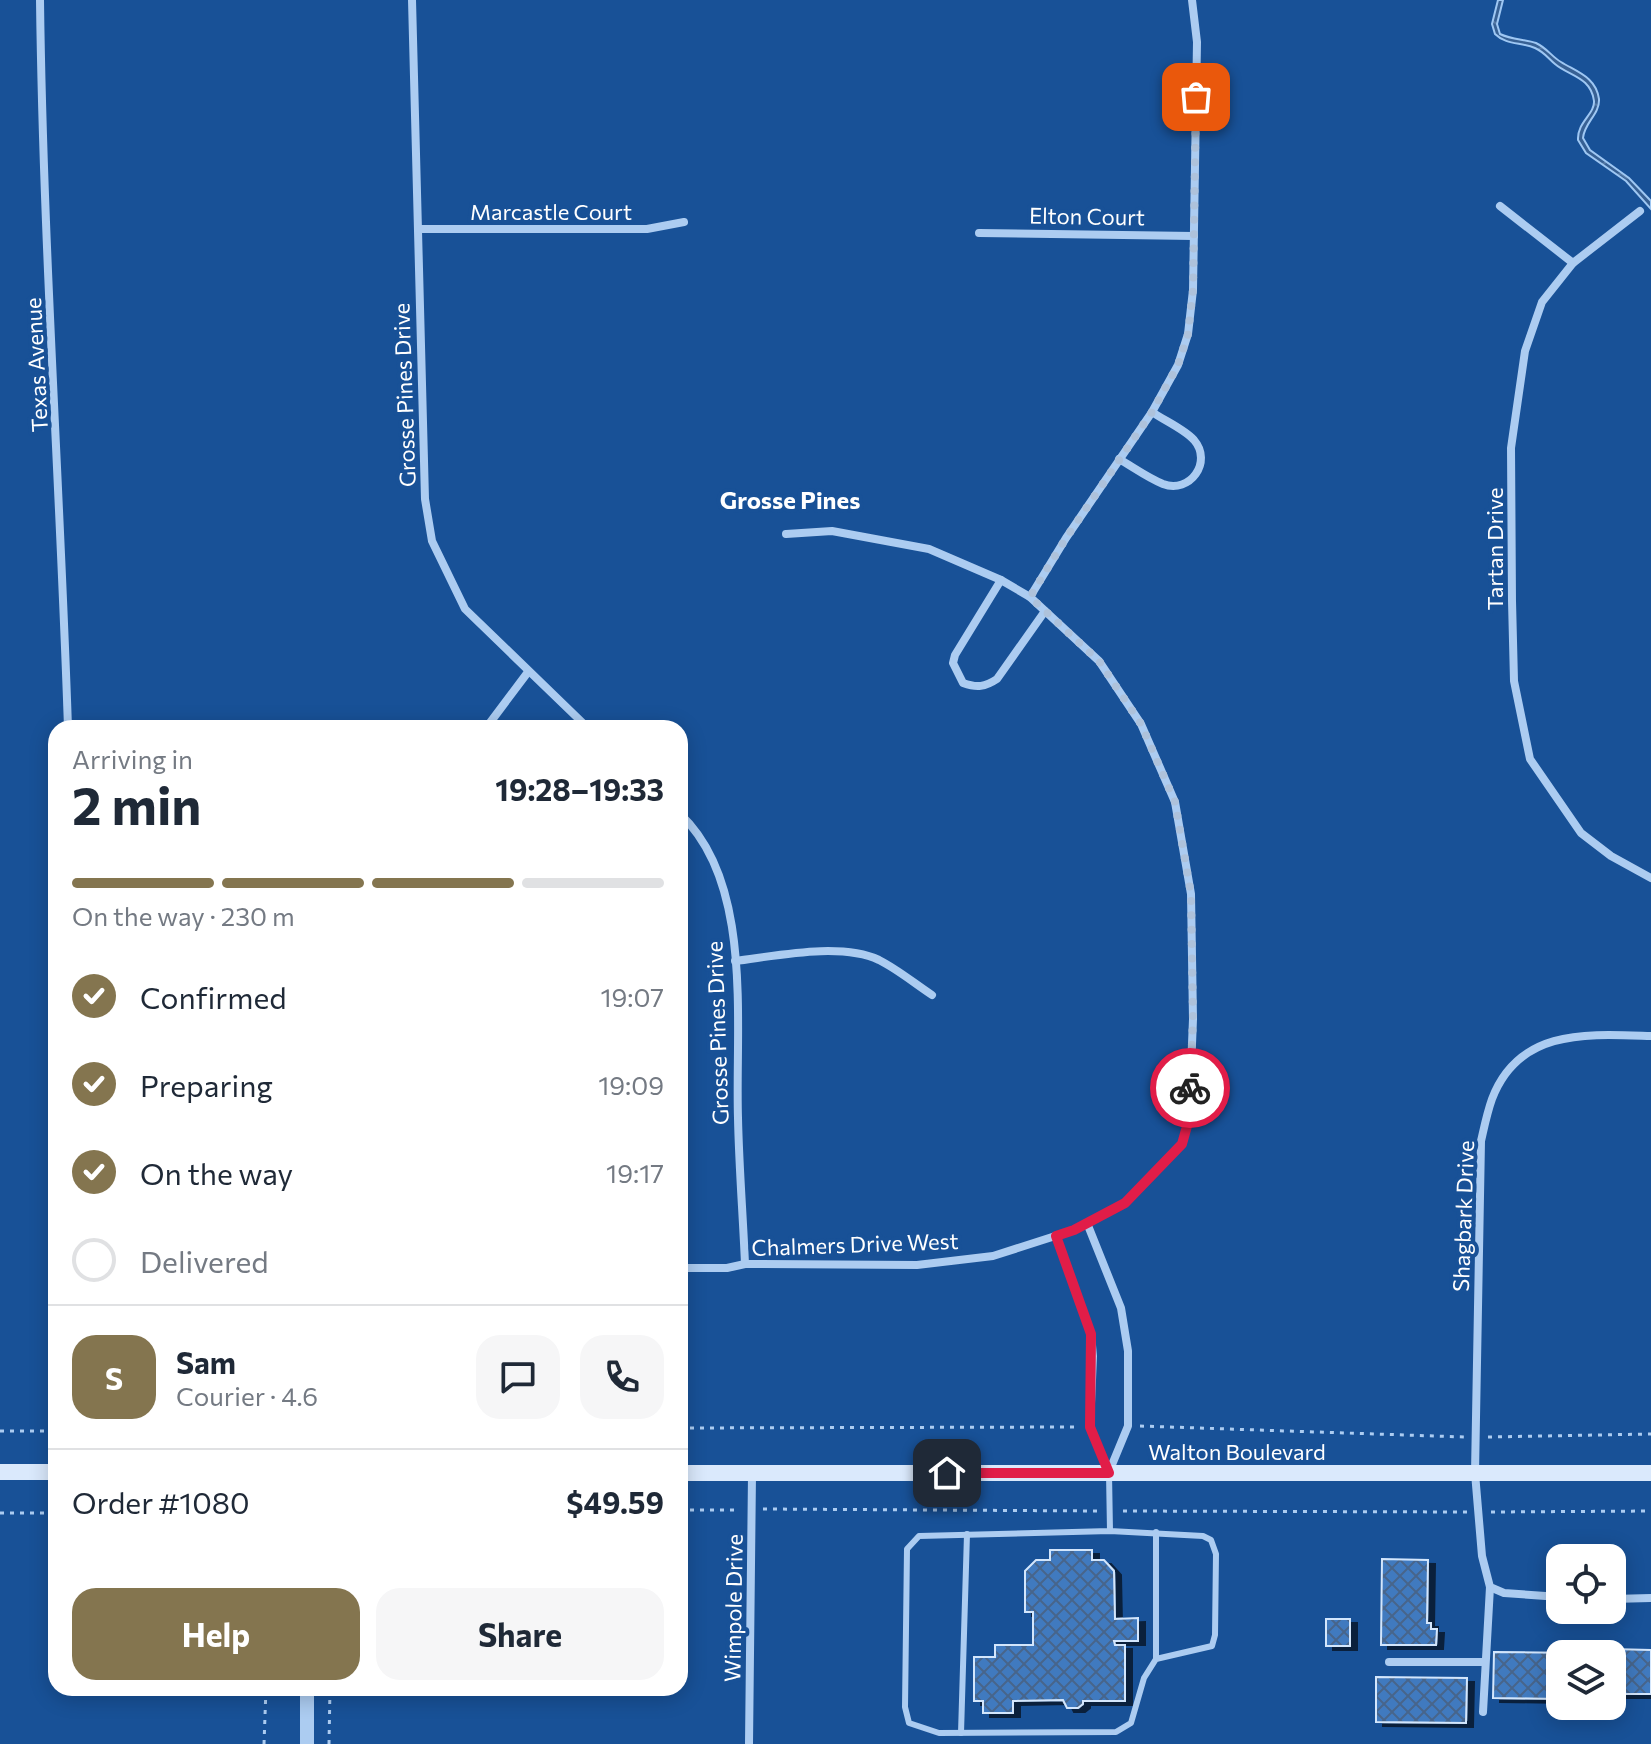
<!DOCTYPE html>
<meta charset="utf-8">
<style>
body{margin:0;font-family:Commissioner,sans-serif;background:#f6f6f7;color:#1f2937;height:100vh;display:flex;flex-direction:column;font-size:30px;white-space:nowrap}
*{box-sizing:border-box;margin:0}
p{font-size:26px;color:#747a83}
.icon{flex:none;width:44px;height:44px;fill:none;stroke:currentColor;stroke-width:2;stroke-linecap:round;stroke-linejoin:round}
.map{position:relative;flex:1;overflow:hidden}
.side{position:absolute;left:48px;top:720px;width:640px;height:976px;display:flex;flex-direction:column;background:#fff;border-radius:24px;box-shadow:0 4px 20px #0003}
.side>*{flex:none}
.fabs{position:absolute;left:1546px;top:1544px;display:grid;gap:16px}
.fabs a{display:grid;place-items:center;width:80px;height:80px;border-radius:16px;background:#fff;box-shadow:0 4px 20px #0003;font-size:40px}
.pin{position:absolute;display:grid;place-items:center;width:68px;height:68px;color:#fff;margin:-34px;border-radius:16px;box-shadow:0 4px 12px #0006}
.courier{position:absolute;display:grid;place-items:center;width:80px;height:80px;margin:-40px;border:6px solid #e11d48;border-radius:50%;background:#fff;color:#222;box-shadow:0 2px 10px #0007}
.head em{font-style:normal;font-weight:700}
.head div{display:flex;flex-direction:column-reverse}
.head{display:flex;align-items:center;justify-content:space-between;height:136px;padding:0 24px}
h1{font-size:52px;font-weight:700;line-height:60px}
.bar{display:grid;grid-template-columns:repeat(4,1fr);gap:12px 8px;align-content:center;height:96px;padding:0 24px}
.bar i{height:10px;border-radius:6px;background:#e0e1e3}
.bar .active{background:#84754f}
.bar p{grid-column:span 4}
.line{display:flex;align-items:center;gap:20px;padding:0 24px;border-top:2px solid #e0e1e3}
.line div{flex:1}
.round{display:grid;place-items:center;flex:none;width:84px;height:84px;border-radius:24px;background:#f6f6f7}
ol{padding:0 24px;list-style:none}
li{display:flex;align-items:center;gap:24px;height:88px}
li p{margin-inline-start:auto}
li .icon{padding:8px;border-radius:50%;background:#84754f;color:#fff;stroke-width:4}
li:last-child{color:#747a83}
li i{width:44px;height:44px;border:4px solid #e0e1e3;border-radius:50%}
.primary-button{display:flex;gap:16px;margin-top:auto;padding:16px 24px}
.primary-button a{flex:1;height:92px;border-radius:24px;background:#84754f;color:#fff;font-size:32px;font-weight:700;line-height:92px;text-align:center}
.primary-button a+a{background:#f6f6f7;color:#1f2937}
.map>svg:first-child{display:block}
.water{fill:url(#water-ripples);stroke:#9ec7f3;stroke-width:2}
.building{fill:url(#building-cross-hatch);stroke:#d3e6fc;stroke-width:2;filter:url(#shadow)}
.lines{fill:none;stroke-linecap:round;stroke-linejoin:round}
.path{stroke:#acccf1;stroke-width:3;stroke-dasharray:4 6;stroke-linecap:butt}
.service{stroke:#acccf1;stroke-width:6}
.minor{stroke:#acccf1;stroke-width:8}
.tertiary{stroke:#acccf1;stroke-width:14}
.secondary{stroke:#dae9fc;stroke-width:16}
.done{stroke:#aec2db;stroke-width:8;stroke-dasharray:0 14.4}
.route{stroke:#e11d48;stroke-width:10}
.labels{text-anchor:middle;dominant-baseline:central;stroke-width:8;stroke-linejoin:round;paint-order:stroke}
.street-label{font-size:22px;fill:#fff;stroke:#185197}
.neighbourhood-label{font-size:24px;font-weight:bold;fill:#fff;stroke:#185197}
</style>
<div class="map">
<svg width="1651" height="1744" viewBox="0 0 1651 1744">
<defs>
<pattern id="water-ripples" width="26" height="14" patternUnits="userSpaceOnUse" patternTransform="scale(2)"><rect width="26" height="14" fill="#386194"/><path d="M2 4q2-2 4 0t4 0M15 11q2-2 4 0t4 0" fill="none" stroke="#5679a4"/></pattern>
<pattern id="building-cross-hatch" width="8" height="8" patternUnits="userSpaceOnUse" patternTransform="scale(2)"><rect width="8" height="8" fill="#417abf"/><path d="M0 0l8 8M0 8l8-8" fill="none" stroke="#46658b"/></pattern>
<filter id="shadow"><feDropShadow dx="7" dy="4" stdDeviation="0" flood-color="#0009"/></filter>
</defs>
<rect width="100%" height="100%" fill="#185197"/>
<!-- water -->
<path class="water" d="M1498,0H1503L1497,24L1500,34C1512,40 1525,39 1536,43C1547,48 1552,57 1561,62C1577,72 1596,77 1599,99C1600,114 1584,123 1583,138L1590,150L1629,178L1651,201V209L1626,181L1586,153L1578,140C1577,122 1595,114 1594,101C1591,77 1569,76 1555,64C1548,58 1544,52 1535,48C1521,42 1506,45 1495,34L1492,24Z"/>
<!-- building -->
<g class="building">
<polygon points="1050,1550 1092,1550 1092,1560 1104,1560 1114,1571 1115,1619 1138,1618 1138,1641 1114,1641 1115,1645 1125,1645 1125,1701 1083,1701 1083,1704 1078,1708 1067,1708 1063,1700 1013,1701 1013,1713 983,1713 983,1701 974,1701 974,1657 995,1657 995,1645 1033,1645 1033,1612 1025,1612 1025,1571 1036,1560 1050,1560"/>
<polygon points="1382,1559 1428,1560 1427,1623 1431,1623 1431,1629 1437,1629 1436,1645 1381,1645"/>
<rect x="1326" y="1619" width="24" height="27"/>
<polygon points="1612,1649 1651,1650 1651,1694 1612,1694"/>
<polygon points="1494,1652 1585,1653 1585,1654 1560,1654 1560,1699 1493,1698"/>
<polygon points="1376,1677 1467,1678 1466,1723 1376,1722"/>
</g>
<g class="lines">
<!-- path -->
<g class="path">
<polyline points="1140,1426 1464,1437"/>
<polyline points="680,1428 1076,1427"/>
<polyline points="0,1431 56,1431"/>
<polyline points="1488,1437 1651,1434"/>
<polyline points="763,1509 1099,1511"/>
<polyline points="680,1510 739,1510"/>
<polyline points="1123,1511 1467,1512"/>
<polyline points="1491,1512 1651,1511"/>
<polyline points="0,1513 56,1513"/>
<polyline points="264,1744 266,1688"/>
<polyline points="329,1744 330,1688"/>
</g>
<!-- service -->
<g class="service">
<polyline points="1109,1473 1110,1531 1203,1536 1211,1540 1216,1554 1215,1635 1212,1646 1156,1659 1144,1678 1131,1723 1116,1732 939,1733 909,1723 905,1707 907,1549 919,1536 1110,1531"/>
<polyline points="1156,1659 1156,1532"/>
<polyline points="961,1733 967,1534"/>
</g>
<!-- minor -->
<g class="minor">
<path d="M40,0C43,243 60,485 68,728"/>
<polyline points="412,0 425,499 432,541 465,609 588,728"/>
<polyline points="1500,206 1573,263"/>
<polyline points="1640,211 1573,263 1542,302 1525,351 1511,448 1512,601 1514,681 1530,759 1581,833 1611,856 1651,878"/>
<polyline points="418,229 647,229 684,222"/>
<polyline points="979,233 1194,236"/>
<path d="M1119,459C1133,467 1148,478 1163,484C1190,494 1213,462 1194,440C1184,429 1165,421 1152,412"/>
<path d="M1001,580L955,655L953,663L963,683C977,688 985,687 997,679L1045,611"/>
<polyline points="1030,597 1066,538 1152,412 1178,365 1188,334 1193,290 1197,42 1192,0"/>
<polyline points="486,728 528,672"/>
<path d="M680,814C754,883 735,1026 738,1118C739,1167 743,1216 745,1264"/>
<path d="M735,961C776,956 840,942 879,960C897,969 914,983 932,995"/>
<polyline points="1087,1223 1121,1308 1128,1351 1128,1426 1109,1472"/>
<polyline points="1056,1236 1091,1334 1093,1356 1090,1427 1109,1473"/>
<polyline points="680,1268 727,1268 745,1264 917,1265 993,1256 1074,1230 1125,1203 1182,1144 1189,1119 1193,1019 1191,894 1175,802 1141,724 1099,661 1030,597 1001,580 929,549 832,531 786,534"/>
<path d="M1560,1597L1504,1593L1490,1587L1482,1556L1475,1473L1481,1141C1484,1128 1487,1113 1492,1099C1519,1028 1588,1034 1651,1036"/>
<polyline points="1612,1599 1651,1598"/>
<polyline points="1389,1662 1485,1662"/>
<polyline points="1483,1712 1490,1587"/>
<polyline points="749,1744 752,1474"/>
</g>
<!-- tertiary -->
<polyline class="tertiary" points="307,1744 307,1688"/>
<!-- secondary -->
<g class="secondary">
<polyline points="0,1472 56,1472"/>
<polyline points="680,1473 1651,1473"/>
</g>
</g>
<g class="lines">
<!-- done -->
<polyline class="done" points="1190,1088 1193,1019 1191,894 1175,802 1141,724 1099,661 1030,597 1066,538 1152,412 1178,365 1188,334 1193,290 1196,97"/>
<!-- route -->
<polyline class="route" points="947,1473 1109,1473 1090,1427 1091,1334 1056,1236 1074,1230 1125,1203 1182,1144 1189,1119 1190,1088"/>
</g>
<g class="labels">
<!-- street labels -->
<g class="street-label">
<text x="551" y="211">Marcastle Court</text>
<text transform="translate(1087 216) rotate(1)">Elton Court</text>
<text transform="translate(36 365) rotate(-93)">Texas Avenue</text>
<text transform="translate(404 395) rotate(-92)">Grosse Pines Drive</text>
<text transform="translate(1494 549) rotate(-90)">Tartan Drive</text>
<text transform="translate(717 1033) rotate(-92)">Grosse Pines Drive</text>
<text transform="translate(1463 1216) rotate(-88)">Shagbark Drive</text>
<text transform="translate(855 1244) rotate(-2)">Chalmers Drive West</text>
<text x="1237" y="1451">Walton Boulevard</text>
<text transform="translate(733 1608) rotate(-89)">Wimpole Drive</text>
</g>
<!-- neighbourhood labels -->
<g class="neighbourhood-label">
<text x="790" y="499">Grosse Pines</text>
</g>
</g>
</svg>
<div class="fabs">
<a><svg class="icon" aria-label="locate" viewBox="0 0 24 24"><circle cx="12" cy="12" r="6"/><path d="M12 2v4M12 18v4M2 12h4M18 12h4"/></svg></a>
<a><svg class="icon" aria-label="layers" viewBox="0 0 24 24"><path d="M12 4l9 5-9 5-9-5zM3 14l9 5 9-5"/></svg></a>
</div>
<div class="pin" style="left:1196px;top:97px;background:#ea580c"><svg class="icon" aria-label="bag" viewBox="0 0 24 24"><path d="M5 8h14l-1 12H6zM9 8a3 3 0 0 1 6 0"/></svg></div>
<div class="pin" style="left:947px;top:1473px;background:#1f2937"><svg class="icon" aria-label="home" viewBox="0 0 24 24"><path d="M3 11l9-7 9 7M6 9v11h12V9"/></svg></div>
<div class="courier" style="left:1190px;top:1088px"><svg class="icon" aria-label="bike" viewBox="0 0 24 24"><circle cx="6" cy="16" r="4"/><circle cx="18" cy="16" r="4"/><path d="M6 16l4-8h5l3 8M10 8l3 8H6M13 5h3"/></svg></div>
<section class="side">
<div class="head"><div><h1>2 min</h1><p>Arriving in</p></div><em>19:28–19:33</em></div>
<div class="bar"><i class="active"></i><i class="active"></i><i class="active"></i><i></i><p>On the way · 230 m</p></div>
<ol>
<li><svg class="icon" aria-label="check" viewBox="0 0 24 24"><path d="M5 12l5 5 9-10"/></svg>Confirmed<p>19:07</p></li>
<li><svg class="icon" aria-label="check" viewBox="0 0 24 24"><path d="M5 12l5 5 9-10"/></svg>Preparing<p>19:09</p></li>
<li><svg class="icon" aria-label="check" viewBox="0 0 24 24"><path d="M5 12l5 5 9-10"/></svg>On the way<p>19:17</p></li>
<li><i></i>Delivered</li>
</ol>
<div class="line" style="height:144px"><b class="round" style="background:#84754f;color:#fff">S</b><div><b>Sam</b><p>Courier · 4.6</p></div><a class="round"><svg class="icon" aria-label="chat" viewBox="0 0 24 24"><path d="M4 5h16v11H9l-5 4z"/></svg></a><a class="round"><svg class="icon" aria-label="phone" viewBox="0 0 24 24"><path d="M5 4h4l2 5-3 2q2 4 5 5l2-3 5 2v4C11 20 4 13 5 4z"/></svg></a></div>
<div class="line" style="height:104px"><div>Order #1080</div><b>$49.59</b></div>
<div class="primary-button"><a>Help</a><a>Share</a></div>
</section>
</div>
